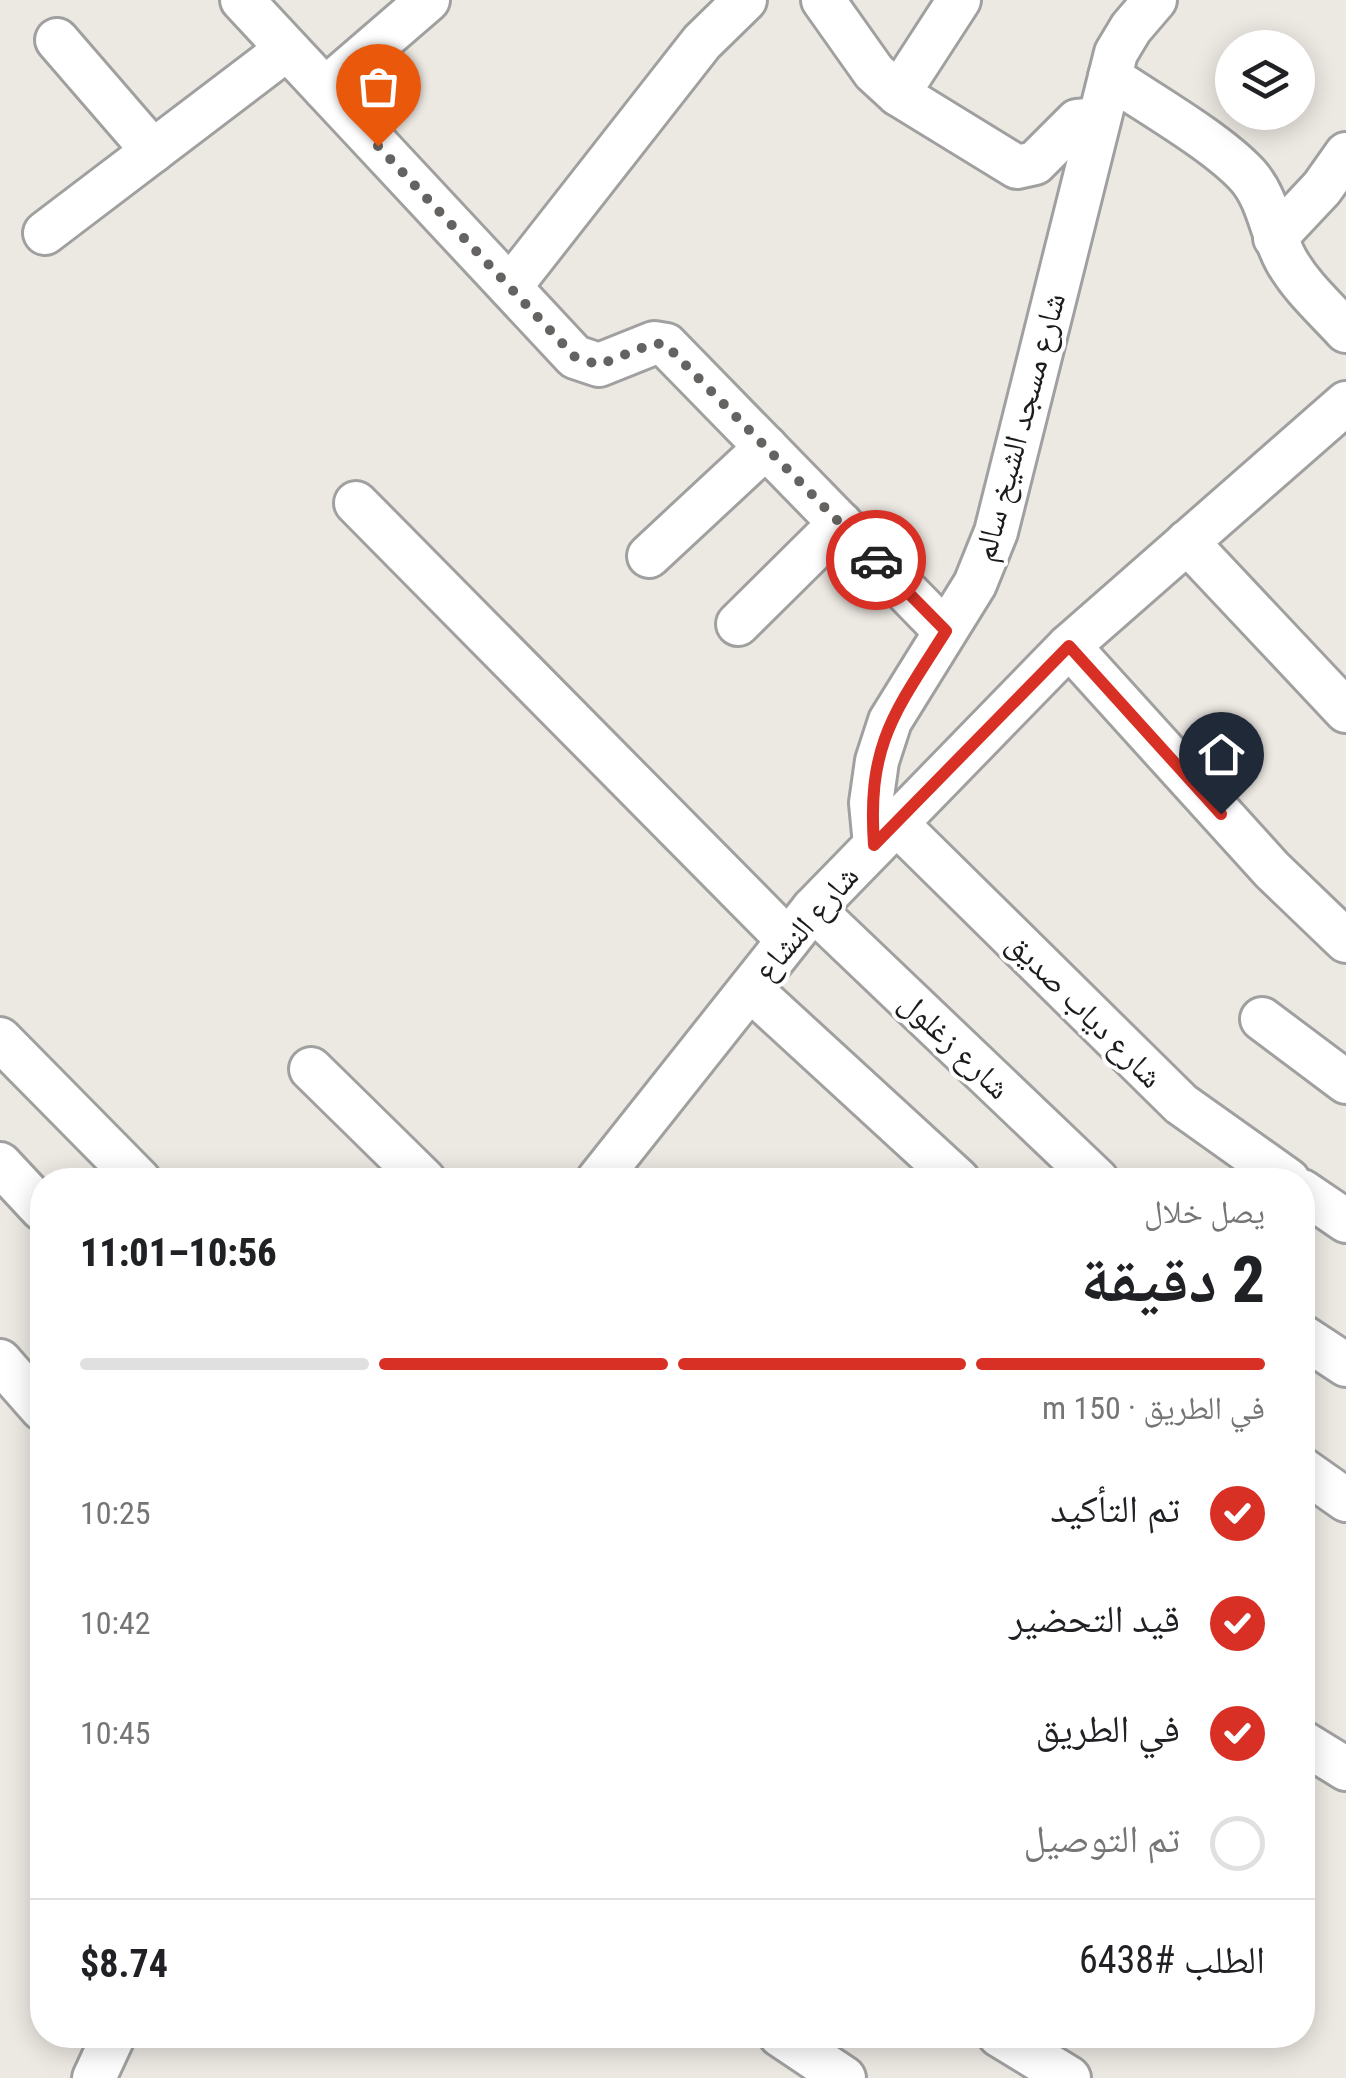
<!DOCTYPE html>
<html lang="ar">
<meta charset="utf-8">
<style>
body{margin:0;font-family:"Roboto Condensed","Noto Naskh Arabic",sans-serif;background:#f2f2f2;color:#202124;direction:rtl;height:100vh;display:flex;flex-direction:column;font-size:38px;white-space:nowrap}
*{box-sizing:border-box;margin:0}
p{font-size:32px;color:#757577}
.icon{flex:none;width:55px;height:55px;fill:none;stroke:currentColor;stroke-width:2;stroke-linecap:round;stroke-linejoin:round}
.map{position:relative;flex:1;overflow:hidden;direction:ltr}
.sheet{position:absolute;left:30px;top:1168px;width:1285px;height:880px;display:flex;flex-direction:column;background:#fff;border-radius:40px;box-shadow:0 5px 25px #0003;direction:rtl}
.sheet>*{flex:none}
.fabs{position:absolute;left:1215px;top:30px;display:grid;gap:20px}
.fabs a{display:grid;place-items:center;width:100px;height:100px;border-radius:50%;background:#fff;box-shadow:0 5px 25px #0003;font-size:50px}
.pin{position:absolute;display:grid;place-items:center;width:85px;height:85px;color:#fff;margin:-102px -42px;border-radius:50% 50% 50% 0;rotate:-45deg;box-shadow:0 0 10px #0007}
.pin .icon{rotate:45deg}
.courier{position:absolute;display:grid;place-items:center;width:100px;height:100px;margin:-50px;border:8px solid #d93025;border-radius:50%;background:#fff;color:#222;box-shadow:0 2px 12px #0007}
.head em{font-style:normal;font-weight:800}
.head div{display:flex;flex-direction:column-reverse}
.head{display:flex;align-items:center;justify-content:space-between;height:170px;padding:0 50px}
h1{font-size:65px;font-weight:800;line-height:75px}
.bar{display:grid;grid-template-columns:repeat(4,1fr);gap:15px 10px;align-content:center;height:120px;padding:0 50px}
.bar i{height:12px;border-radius:8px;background:#e0e0e0}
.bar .on{background:#d93025}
.bar p{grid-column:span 4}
.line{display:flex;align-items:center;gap:25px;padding:0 50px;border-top:2px solid #e0e0e0}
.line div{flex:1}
ol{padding:0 50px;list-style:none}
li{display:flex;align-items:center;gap:30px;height:110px}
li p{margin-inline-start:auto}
li .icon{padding:10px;border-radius:50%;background:#d93025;color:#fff;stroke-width:4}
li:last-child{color:#757577}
li i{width:55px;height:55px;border:5px solid #e0e0e0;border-radius:50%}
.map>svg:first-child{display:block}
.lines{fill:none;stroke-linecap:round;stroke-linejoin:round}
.minor-casing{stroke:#a0a0a0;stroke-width:48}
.minor{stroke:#fff;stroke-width:42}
.done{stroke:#656361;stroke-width:10;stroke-dasharray:0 18}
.route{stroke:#d93025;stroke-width:12}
.labels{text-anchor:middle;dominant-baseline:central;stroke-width:8;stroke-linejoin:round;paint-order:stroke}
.street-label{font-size:32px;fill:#1c1c1c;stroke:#fff}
</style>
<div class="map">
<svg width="1346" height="2078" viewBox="0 0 1346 2078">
<rect width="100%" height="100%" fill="#ece8e2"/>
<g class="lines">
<defs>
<g id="minor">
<polyline points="242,0 575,357 599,365 654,343 666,345 945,631"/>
<polyline points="823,0 874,72 898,94 1017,167 1035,163 1077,121 1099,119"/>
<polyline points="57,40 153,151"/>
<path d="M1110,77C1150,104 1217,142 1248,176C1269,200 1271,233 1286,260C1301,287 1325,308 1346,331"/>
<polyline points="325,89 428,0"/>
<polyline points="898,94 959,0"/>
<polyline points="45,233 287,49"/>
<polyline points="1275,238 1322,188 1346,154"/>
<polyline points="510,287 702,42 745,0"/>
<polyline points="356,503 788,940"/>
<polyline points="1187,542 1346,711"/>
<polyline points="649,556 766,447"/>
<polyline points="738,624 840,523"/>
<polyline points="1069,646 1272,870 1346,941"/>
<polyline points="896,823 1181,1104 1288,1180"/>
<polyline points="875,845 871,803 877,761 890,721 975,584 996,532 1116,53 1131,28 1155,0"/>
<polyline points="813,909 1097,1180"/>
<polyline points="750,989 958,1180"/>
<polyline points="1262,1019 1346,1082"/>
<polyline points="0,1039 139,1180"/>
<polyline points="311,1069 424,1180"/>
<polyline points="0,1164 42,1209"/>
<polyline points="598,1180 813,909 1069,646 1346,403"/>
<polyline points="1302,1191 1346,1221"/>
<polyline points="1302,1336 1346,1365"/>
<polyline points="0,1361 42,1409"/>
<polyline points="1302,1469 1346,1500"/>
<polyline points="1302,1742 1346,1769"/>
<polyline points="780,2035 844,2078"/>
<polyline points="999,2035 1069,2078"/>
<polyline points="94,2078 114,2035"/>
</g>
</defs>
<!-- minor casing -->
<use href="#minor" class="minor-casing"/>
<!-- minor -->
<use href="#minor" class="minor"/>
</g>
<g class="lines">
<!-- done -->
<polyline class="done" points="378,146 575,357 599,365 654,343 666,345 876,560"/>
<!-- route -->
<path class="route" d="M876,560L946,631C894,713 867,744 874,845L1069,646L1221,814"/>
</g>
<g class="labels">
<!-- street labels -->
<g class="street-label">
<text transform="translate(1019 427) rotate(-75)">شارع مسجد الشيخ سالم</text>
<text transform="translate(806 923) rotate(-49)">شارع النشاع</text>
<text transform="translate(1085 1010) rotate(45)">شارع دياب صديق</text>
<text transform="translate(955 1045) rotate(44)">شارع زغلول</text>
</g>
</g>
</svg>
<div class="fabs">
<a><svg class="icon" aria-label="layers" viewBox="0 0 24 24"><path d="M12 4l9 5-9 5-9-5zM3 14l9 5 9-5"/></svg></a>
</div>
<div class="pin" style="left:378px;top:146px;background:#ea580c"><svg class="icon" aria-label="bag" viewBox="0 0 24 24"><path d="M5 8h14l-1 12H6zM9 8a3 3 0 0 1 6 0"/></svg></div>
<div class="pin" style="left:1221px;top:814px;background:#1f2937"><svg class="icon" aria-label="home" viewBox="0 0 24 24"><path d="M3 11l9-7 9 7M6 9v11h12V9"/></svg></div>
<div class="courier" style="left:876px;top:560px"><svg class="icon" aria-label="car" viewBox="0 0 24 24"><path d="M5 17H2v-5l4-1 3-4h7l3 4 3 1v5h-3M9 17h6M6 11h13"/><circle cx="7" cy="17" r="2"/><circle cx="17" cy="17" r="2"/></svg></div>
<section class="sheet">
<div class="head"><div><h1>2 دقيقة</h1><p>يصل خلال</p></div><em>10:56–11:01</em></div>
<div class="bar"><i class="on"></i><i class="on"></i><i class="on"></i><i></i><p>في الطريق · 150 m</p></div>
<ol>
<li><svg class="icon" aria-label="check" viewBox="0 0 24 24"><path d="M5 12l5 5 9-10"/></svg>تم التأكيد<p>10:25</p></li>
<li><svg class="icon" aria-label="check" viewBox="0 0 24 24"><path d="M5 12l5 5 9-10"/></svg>قيد التحضير<p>10:42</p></li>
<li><svg class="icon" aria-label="check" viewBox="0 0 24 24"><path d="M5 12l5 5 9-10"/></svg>في الطريق<p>10:45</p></li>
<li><i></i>تم التوصيل</li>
</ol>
<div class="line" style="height:130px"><div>الطلب #6438</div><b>$8.74</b></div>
</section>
</div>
